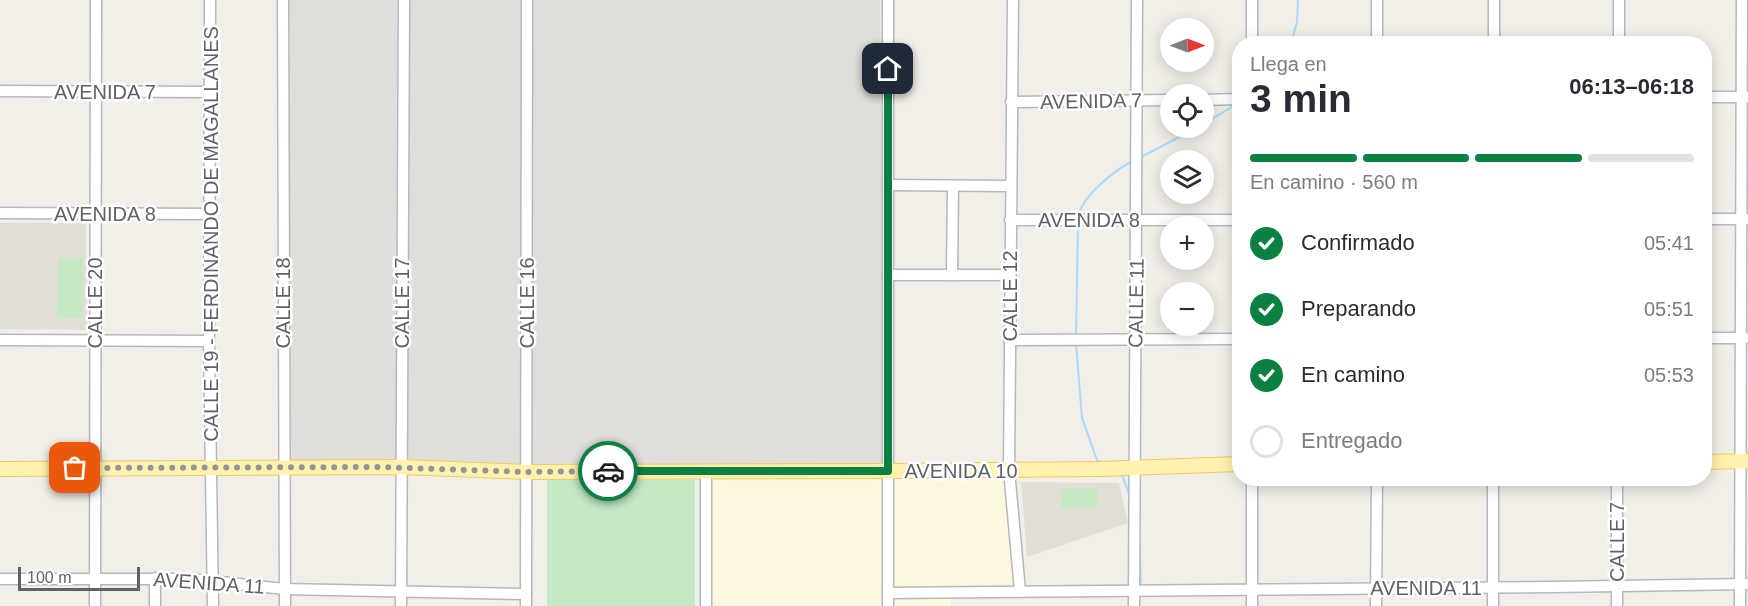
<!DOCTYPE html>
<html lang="es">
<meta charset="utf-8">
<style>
body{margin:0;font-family:Arial,sans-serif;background:#f2f2f3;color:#2b2b33;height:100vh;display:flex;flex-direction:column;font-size:22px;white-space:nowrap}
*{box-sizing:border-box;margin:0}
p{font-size:20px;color:#7c7c81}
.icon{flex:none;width:33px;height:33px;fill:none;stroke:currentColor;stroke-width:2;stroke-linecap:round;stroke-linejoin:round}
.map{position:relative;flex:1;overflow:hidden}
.side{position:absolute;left:1232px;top:36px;width:480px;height:450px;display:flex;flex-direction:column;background:#fff;border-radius:24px;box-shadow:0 3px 15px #0003}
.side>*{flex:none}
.needle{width:39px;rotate:90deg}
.buttons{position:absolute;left:1160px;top:18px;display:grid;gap:12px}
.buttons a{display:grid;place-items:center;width:54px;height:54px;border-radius:50%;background:#fff;box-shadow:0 3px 15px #0003;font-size:30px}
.scale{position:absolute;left:18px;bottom:15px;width:122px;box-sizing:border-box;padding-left:6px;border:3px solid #5f6368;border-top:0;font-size:16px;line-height:21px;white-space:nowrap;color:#5f6368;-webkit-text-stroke:4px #fff;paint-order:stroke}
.pin{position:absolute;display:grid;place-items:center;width:51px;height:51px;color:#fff;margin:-26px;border-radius:12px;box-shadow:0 3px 9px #0006}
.courier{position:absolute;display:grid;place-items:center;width:60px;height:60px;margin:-30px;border:4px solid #0b8043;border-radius:50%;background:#fff;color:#222;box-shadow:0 2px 8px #0007}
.overview em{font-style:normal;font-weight:600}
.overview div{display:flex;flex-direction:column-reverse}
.overview{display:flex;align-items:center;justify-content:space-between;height:102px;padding:0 18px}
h1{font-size:39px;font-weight:600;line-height:45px}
.bar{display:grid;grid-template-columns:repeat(4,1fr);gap:9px 6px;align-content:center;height:72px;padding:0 18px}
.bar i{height:8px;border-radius:4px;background:#e1e1e2}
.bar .selected{background:#0b8043}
.bar p{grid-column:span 4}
ol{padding:0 18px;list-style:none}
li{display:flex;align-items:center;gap:18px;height:66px}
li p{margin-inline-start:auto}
li .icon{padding:6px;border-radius:50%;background:#0b8043;color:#fff;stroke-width:4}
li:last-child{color:#7c7c81}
li i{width:33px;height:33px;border:3px solid #e1e1e2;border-radius:50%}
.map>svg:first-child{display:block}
.commercial{fill:#fef7e0}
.industrial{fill:#e0deda}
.education{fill:#e1ded6}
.green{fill:#c5e8c5}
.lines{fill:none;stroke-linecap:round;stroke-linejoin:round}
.stream{stroke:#aadaff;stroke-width:2}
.minor-casing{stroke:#b5b8bc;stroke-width:13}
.major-casing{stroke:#f2c960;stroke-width:16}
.minor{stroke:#fff;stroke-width:10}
.major{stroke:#fff2af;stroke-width:14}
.done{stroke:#929495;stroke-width:6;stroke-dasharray:0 10.8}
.route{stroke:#0b8043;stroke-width:8}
.labels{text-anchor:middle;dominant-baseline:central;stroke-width:5;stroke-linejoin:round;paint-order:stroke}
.street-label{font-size:20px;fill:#5f6368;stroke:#fff}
</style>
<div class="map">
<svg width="1748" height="606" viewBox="0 0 1748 606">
<rect width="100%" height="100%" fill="#f1efe8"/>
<!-- commercial -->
<polygon class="commercial" points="1009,470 1020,591 951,592 951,606 706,606 706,471"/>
<!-- industrial -->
<polygon class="industrial" points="287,0 880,0 885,465 284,467"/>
<!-- education -->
<g class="education">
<polygon points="0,223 86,223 87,330 0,329"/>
<polygon points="1021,482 1119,483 1128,523 1027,557"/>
</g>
<!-- green -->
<g class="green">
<polygon points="58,258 83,259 82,318 57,318"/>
<rect x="547" y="480" width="148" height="126"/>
<polygon points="1097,488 1097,508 1061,508 1061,489"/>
</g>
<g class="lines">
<!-- stream -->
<g class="stream">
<polyline points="1291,44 1297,22 1298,0"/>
<polyline points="1203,124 1239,103"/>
<polyline points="1141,157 1197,128"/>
<path d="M1079,215C1082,196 1116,169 1133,161"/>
<polyline points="1076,335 1078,224"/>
<polyline points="1076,344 1082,418 1097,460 1103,464"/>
<polyline points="1118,474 1123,477 1130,497"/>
<polyline points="1139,537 1141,582"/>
</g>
<defs>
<g id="minor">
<polyline points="210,0 209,341 213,606"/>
<polyline points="283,0 285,606"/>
<polyline points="1013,0 1009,470 1020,591"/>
<polyline points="1377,0 1377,44"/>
<polyline points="1252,44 1252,0"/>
<polyline points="1494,44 1494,0"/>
<polyline points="1619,44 1619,0"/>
<polyline points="0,91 210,92"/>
<polyline points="1704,97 1748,97"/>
<polyline points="1203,100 1239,99"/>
<polyline points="1011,102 1170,100"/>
<polyline points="888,185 1010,186"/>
<polyline points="0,213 210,214"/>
<polyline points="1704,219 1748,219"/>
<polyline points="1010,220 1239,220"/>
<polyline points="888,275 1010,275"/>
<polyline points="952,275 953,186"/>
<polyline points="1704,338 1746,338"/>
<polyline points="0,340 209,341"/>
<polyline points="1009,340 1239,339"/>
<polyline points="706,471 706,606"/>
<polyline points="1252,478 1252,606"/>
<polyline points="1617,478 1617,606"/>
<polyline points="155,578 155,606"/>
<polyline points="0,579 192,579 285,589 526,594"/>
<polyline points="888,593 1554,587 1748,584"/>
<polyline points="95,606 96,0"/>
<polyline points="401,606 404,0"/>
<polyline points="526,606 527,0"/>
<polyline points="888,606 888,0"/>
<polyline points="1134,606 1137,0"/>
<polyline points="1376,606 1377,478"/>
<polyline points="1493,606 1493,478"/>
<polyline points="1740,606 1742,0"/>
</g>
<g id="major">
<polyline points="1704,462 1748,461"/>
<polyline points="0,469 401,467 527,472 888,471 1099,469 1239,464"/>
</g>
</defs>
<!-- minor casing -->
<use href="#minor" class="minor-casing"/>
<!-- major casing -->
<use href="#major" class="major-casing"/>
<!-- minor -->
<use href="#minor" class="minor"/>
<!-- major -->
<use href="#major" class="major"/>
</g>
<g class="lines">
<!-- done -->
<polyline class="done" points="75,468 377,467 527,472 608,471"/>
<!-- route -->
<polyline class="route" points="608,471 888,471 888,69"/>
</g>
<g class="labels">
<!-- street labels -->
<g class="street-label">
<text x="105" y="92">AVENIDA 7</text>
<text transform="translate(1091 101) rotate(-1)">AVENIDA 7</text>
<text x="105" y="214">AVENIDA 8</text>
<text x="1089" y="220">AVENIDA 8</text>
<text transform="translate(211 234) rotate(-90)">CALLE 19 - FERDINANDO DE MAGALLANES</text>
<text transform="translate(1010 296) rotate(-90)">CALLE 12</text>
<text transform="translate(95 303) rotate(-90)">CALLE 20</text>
<text transform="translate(283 303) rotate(-90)">CALLE 18</text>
<text transform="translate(402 303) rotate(-90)">CALLE 17</text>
<text transform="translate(527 303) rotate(-90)">CALLE 16</text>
<text transform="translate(1136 303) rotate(-89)">CALLE 11</text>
<text x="961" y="471">AVENIDA 10</text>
<text transform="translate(1617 542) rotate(-90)">CALLE 7</text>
<text transform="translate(209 583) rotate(4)">AVENIDA 11</text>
<text x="1426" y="588">AVENIDA 11</text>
</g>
</g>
</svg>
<div class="buttons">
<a><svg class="needle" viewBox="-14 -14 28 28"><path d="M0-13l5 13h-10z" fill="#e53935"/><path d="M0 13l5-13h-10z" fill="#7c7c81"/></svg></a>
<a><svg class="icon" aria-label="locate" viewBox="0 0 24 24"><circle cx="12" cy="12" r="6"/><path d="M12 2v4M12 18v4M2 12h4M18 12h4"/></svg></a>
<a><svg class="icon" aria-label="layers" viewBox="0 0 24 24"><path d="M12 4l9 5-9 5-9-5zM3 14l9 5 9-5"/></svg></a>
<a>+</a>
<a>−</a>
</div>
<div class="scale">100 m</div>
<div class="pin" style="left:75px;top:468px;background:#ea580c"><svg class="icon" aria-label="bag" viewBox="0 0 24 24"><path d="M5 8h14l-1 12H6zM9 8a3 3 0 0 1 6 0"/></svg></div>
<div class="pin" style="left:888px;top:69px;background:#1f2937"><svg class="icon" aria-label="home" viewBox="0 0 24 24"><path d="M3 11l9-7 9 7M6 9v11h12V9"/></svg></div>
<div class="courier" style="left:608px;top:471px"><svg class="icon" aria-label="car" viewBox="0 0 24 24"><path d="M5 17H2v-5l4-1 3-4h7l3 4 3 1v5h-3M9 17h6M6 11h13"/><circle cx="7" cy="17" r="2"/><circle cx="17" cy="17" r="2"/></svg></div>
<section class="side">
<div class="overview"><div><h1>3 min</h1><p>Llega en</p></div><em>06:13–06:18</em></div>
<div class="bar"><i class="selected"></i><i class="selected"></i><i class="selected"></i><i></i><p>En camino · 560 m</p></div>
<ol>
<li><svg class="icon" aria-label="check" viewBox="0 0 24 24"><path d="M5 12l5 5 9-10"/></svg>Confirmado<p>05:41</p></li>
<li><svg class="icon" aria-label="check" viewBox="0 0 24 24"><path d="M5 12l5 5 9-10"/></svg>Preparando<p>05:51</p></li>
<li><svg class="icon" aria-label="check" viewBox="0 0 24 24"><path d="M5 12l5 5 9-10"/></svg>En camino<p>05:53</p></li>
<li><i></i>Entregado</li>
</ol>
</section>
</div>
